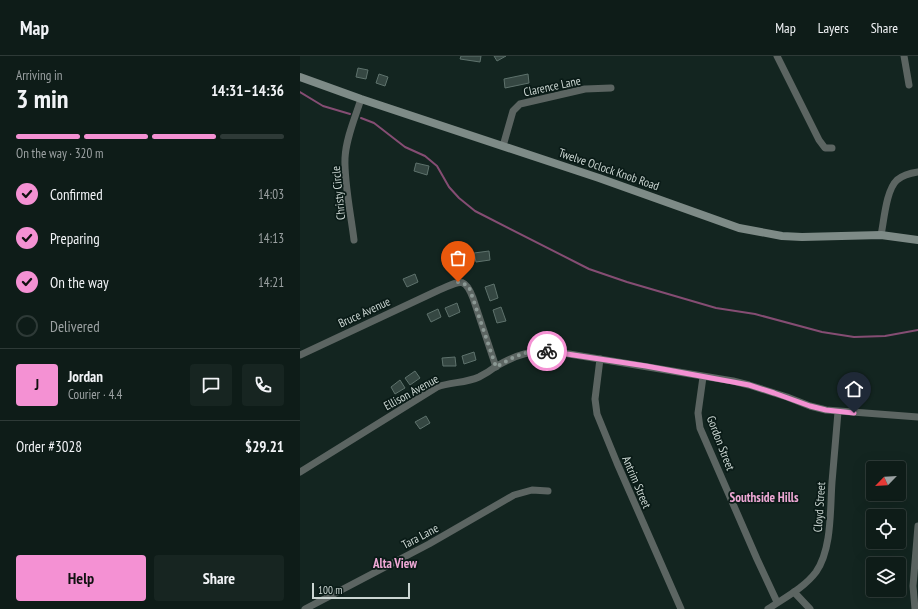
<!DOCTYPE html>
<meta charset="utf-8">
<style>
body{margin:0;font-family:"PT Sans Narrow",sans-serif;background:#172521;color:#f1f3f6;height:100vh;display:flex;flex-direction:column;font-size:15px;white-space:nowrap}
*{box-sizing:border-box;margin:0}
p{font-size:13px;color:#9ba1a2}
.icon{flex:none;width:22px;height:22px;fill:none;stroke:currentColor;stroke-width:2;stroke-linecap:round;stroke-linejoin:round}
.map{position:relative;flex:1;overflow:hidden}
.drawer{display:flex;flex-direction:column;background:#0e1c18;width:300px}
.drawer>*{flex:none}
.needle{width:26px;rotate:245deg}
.tools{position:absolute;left:566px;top:405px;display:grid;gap:8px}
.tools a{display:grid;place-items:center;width:40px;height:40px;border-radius:4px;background:#0e1c18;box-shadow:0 4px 16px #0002,0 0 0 1px #2e3a37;font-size:20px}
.scale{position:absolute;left:12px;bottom:10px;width:98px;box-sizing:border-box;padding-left:4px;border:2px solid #cbd6d2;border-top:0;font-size:11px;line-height:14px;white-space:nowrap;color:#cbd6d2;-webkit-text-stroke:3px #0a1b17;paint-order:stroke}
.pin{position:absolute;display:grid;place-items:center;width:34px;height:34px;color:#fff;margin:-41px -17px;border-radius:50% 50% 50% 0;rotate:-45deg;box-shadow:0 0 4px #0007}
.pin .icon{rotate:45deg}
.courier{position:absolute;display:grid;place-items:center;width:40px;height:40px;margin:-20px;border:3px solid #f491d3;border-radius:50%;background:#fff;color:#222;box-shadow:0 1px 5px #0007}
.headline em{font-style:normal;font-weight:800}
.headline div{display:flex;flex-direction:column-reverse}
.headline{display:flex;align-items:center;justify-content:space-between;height:68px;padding:0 16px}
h1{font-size:26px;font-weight:800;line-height:30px}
.bar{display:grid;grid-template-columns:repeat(4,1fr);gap:6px 4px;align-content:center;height:48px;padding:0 16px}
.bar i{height:5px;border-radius:3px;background:#2e3a37}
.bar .on{background:#f491d3}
.bar p{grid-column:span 4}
.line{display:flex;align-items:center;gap:10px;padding:0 16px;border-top:1px solid #2e3a37}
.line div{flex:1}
.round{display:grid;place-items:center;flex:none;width:42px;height:42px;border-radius:4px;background:#172521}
ol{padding:0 16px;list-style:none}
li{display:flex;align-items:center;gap:12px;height:44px}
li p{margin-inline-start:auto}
li .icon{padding:4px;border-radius:50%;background:#f491d3;color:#111;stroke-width:4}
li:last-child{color:#9ba1a2}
li i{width:22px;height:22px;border:2px solid #2e3a37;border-radius:50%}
.button{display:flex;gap:8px;margin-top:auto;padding:8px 16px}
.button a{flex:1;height:46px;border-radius:4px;background:#f491d3;color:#111;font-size:16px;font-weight:800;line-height:46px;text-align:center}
.button a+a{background:#172521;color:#f1f3f6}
header{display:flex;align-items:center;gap:24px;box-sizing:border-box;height:56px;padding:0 20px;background:#0e1c18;border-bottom:1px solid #2e3a37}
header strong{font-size:19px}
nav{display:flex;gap:22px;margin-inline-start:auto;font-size:14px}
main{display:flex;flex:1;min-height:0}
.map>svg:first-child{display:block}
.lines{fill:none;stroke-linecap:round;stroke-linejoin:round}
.stream{stroke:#854d73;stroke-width:2}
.building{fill:#354742;stroke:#5e726c}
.street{stroke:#5c6562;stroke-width:7}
.secondary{stroke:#7e8b87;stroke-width:8}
.done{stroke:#8b9894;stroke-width:4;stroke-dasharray:0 7.2}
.route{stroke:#f491d3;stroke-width:5}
.labels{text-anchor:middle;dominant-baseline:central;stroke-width:3.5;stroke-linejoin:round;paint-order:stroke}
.street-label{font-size:12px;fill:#cbd6d2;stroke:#0a1b17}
.neighbourhood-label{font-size:13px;font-weight:bold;fill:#eea8d5;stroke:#0a1b17}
</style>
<header>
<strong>Map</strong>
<nav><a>Map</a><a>Layers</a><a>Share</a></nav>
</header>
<main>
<section class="drawer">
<div class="headline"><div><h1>3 min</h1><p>Arriving in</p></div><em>14:31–14:36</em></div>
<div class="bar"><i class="on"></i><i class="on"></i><i class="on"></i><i></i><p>On the way · 320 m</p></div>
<ol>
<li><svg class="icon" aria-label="check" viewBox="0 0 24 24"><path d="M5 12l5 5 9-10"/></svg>Confirmed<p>14:03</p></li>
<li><svg class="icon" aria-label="check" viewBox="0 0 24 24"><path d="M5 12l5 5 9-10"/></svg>Preparing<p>14:13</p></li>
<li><svg class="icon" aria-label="check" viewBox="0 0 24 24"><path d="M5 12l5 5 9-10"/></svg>On the way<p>14:21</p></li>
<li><i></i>Delivered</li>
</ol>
<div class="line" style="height:72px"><b class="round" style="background:#f491d3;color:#111">J</b><div><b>Jordan</b><p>Courier · 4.4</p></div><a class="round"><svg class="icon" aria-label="chat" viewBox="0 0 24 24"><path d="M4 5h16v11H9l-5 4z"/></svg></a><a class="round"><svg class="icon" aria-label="phone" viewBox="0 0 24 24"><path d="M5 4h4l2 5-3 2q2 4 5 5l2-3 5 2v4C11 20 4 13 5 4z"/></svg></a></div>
<div class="line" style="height:52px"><div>Order #3028</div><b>$29.21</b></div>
<div class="button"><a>Help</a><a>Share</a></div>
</section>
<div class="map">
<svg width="618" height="553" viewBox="0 0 618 553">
<rect width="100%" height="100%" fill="#132520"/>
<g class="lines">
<!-- stream -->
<g class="stream">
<polyline points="0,36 23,50 50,58"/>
<polyline points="61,62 74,67 105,91 125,100 137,110 149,131 159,142 175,155 289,213 327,226 416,252 455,258 522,276 554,281 585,280 618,274"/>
</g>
</g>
<!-- building -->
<g class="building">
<polygon points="161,0 181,0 180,6 160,3"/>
<polygon points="194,0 206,0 197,5"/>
<polygon points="58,12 68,14 66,23 56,21"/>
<polygon points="79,18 88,21 85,30 76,27"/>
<polygon points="228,18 229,27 205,32 204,23"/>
<polygon points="116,107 129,110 127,119 114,115"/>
<polygon points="158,187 161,197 152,200 149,190"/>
<polygon points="189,195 190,204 176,206 174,197"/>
<polygon points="115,218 118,226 107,231 103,223"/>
<polygon points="194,228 198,242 190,245 185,231"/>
<polygon points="157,247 160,256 149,261 145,252"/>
<polygon points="201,251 206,265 197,267 193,254"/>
<polygon points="138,253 141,261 131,266 127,258"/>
<polygon points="174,296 176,304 164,308 162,300"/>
<polygon points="155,301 156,310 143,310 142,302"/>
<polygon points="115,315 120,322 110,329 105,322"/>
<polygon points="100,324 105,332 95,338 91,331"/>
<polygon points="126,360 130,367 120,373 115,366"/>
</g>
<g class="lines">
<!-- street -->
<g class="street">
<polyline points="477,0 519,84 525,92 532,92"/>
<polyline points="604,0 609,29"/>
<polyline points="203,90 213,55 220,48 285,33 311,32"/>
<path d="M581,179C584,165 586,134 597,124C603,119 611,117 618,116"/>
<path d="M54,184C51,159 44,126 45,102C46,82 55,62 61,43"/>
<path d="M0,299L139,234C159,226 164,219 173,242L196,311"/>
<polyline points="300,303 295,343 297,358 317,407 381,553"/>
<polyline points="403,321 398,357 400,372 457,503 477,546"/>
<path d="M0,416L137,331C151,326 166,327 179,321C185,318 190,315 195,311C217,298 231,294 257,296L433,325L449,329L487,341L510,350L526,354L618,361"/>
<polyline points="494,536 510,553"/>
<polyline points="5,553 129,488 214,439 232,434 248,435"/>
<path d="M468,553C484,542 504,532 516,516C532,493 530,454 532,426C534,403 536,379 538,356"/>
<polyline points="615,553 613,530 618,470"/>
</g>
<!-- secondary -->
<polyline class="secondary" points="0,21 61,43 299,122 439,172 482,180 502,181 581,179 618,184"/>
</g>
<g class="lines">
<!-- done -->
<path class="done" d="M158,226L163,227L169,231L196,311C213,301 228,293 247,295"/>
<!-- route -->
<polyline class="route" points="247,295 346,310 433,326 449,329 474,337 510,350 526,354 554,357"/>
</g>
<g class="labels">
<!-- street labels -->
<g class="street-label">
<text transform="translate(252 30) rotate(-12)">Clarence Lane</text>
<text transform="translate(309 113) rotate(19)">Twelve Oclock Knob Road</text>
<text transform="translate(38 137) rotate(-96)">Christy Circle</text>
<text transform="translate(64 256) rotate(-25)">Bruce Avenue</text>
<text transform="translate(111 336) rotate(-29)">Ellison Avenue</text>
<text transform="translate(421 387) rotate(69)">Gordon Street</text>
<text transform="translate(337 426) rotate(67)">Antrim Street</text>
<text transform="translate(519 451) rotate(-86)">Cloyd Street</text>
<text transform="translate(120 480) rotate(-28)">Tara Lane</text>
</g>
<!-- neighbourhood labels -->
<g class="neighbourhood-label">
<text x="464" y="441">Southside Hills</text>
<text x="95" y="507">Alta View</text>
</g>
</g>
</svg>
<div class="tools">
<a><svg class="needle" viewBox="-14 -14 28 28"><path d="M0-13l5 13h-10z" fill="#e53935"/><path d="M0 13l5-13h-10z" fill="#9ba1a2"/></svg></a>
<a><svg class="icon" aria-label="locate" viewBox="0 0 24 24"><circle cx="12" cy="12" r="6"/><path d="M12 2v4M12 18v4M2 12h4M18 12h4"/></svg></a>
<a><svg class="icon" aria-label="layers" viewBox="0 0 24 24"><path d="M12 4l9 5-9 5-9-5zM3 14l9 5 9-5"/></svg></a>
</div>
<div class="scale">100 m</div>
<div class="pin" style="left:158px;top:226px;background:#ea580c"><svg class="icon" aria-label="bag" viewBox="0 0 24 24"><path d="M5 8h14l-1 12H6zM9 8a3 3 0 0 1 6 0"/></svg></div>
<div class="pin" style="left:554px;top:357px;background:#1f2937"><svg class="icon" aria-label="home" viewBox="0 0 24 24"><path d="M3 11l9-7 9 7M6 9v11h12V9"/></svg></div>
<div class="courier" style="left:247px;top:295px"><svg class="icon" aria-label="bike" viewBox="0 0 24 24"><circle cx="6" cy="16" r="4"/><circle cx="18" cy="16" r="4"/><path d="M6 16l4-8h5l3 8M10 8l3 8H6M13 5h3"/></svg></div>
</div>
</main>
